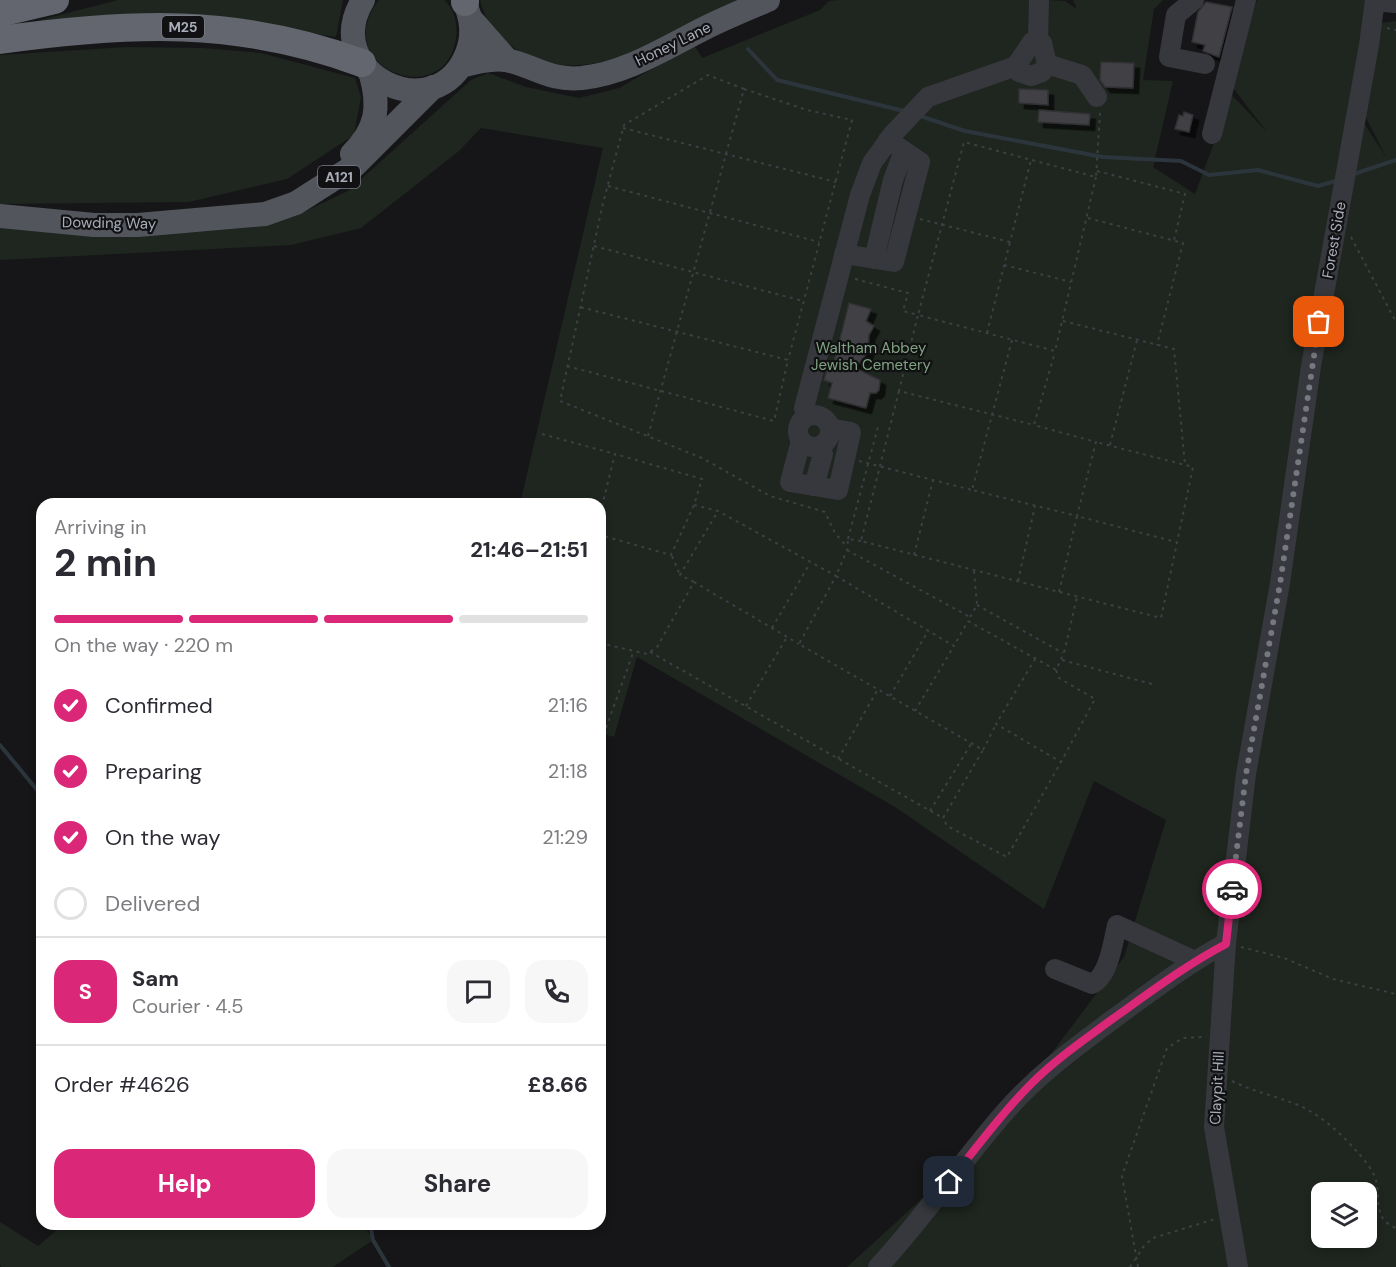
<!DOCTYPE html>
<meta charset="utf-8">
<style>
body{margin:0;font-family:"DM Sans",sans-serif;background:#f7f7f7;color:#2b2b33;height:100vh;display:flex;flex-direction:column;font-size:22px;white-space:nowrap}
*{box-sizing:border-box;margin:0}
p{font-size:20px;color:#7c7c81}
.icon{flex:none;width:33px;height:33px;fill:none;stroke:currentColor;stroke-width:2;stroke-linecap:round;stroke-linejoin:round}
.map{position:relative;flex:1;overflow:hidden}
.side{position:absolute;left:36px;top:498px;width:570px;height:732px;display:flex;flex-direction:column;background:#fff;border-radius:18px;box-shadow:0 3px 9px #0003}
.side>*{flex:none}
.buttons{position:absolute;left:1311px;top:1182px;display:grid;gap:12px}
.buttons a{display:grid;place-items:center;width:66px;height:66px;border-radius:12px;background:#fff;box-shadow:0 3px 9px #0003;font-size:30px}
.pin{position:absolute;display:grid;place-items:center;width:51px;height:51px;color:#fff;margin:-26px;border-radius:12px;box-shadow:0 3px 9px #0006}
.courier{position:absolute;display:grid;place-items:center;width:60px;height:60px;margin:-30px;border:4px solid #db2777;border-radius:50%;background:#fff;color:#222;box-shadow:0 2px 8px #0007}
.overview em{font-style:normal;font-weight:700}
.overview div{display:flex;flex-direction:column-reverse}
.overview{display:flex;align-items:center;justify-content:space-between;height:102px;padding:0 18px}
h1{font-size:39px;font-weight:700;line-height:45px}
.bar{display:grid;grid-template-columns:repeat(4,1fr);gap:9px 6px;align-content:center;height:72px;padding:0 18px}
.bar i{height:8px;border-radius:4px;background:#e1e1e2}
.bar .current{background:#db2777}
.bar p{grid-column:span 4}
.line{display:flex;align-items:center;gap:15px;padding:0 18px;border-top:2px solid #e1e1e2}
.line div{flex:1}
.round{display:grid;place-items:center;flex:none;width:63px;height:63px;border-radius:18px;background:#f7f7f7}
ol{padding:0 18px;list-style:none}
li{display:flex;align-items:center;gap:18px;height:66px}
li p{margin-inline-start:auto}
li .icon{padding:6px;border-radius:50%;background:#db2777;color:#fff;stroke-width:4}
li:last-child{color:#7c7c81}
li i{width:33px;height:33px;border:3px solid #e1e1e2;border-radius:50%}
.action{display:flex;gap:12px;margin-top:auto;padding:12px 18px}
.action a{flex:1;height:69px;border-radius:18px;background:#db2777;color:#fff;font-size:24px;font-weight:700;line-height:69px;text-align:center}
.action a+a{background:#f7f7f7;color:#2b2b33}
.map>svg:first-child{display:block}
.green{fill:#1e261f;fill-rule:evenodd}
.lines{fill:none;stroke-linecap:round;stroke-linejoin:round}
.stream{stroke:#2c353c;stroke-width:4}
.building{fill:#404145;stroke:#303034;stroke-width:1.5;filter:url(#shadow)}
.path{stroke:#3d3f44;stroke-width:2;stroke-dasharray:3 4.5;stroke-linecap:butt}
.minor{stroke:#37383d;stroke-width:20}
.major{stroke:#53555c;stroke-width:24}
.highway{stroke:#63666e;stroke-width:28}
.done{stroke:#757880;stroke-width:6;stroke-dasharray:0 10.8}
.route{stroke:#db2777;stroke-width:8}
.labels{text-anchor:middle;dominant-baseline:central;stroke-width:4.5;stroke-linejoin:round;paint-order:stroke}
.shield{fill:#111113;stroke:#7b7e86;stroke-width:1.5}
.shield-label{font-size:14px;font-weight:bold;fill:#a8adb8}
.street-label{font-size:15px;fill:#a8adb8;stroke:#111113}
.park-label{font-size:15px;fill:#7fa381;stroke:#111113}
</style>
<div class="map">
<svg width="1396" height="1267" viewBox="0 0 1396 1267">
<defs>
<filter id="shadow"><feDropShadow dx="5.5" dy="5.5" stdDeviation="0" flood-color="#0009"/></filter>
</defs>
<rect width="100%" height="100%" fill="#161618"/>
<!-- green -->
<g class="green">
<polygon points="118,0 343,0 336,37 274,29 5,29"/>
<path d="M379,0H444C455,9 458,25 456,38C445,114 327,66 379,0Z"/>
<path d="M480,0H739C675,32 588,94 517,50C496,37 486,23 480,0Z"/>
<path d="M839,0H1049L1065,1L1077,9L1073,0H1163L1154,9L1143,80L1173,81L1153,167L1195,194L1214,143L1228,91L1267,132L1230,84L1257,0H1367L1352,105L1386,157L1362,110L1381,23L1396,21V1267H847L939,1183L1051,1054L1124,957L1166,820L1094,781L1044,909L895,807L637,657L614,737L600,733V504H520L603,148L481,128L459,151L361,228L291,245L0,260V225H249L293,217L348,191L471,80L488,73L526,87L579,98L619,88L694,45L702,58L820,10L829,1ZM1322,1192H1366V1238H1322Z"/>
<polygon points="127,47 203,48 261,53 355,78 361,97 354,135 287,179 189,202 0,204 0,55"/>
<polygon points="0,1222 38,1246 64,1224 363,1224 373,1240 333,1267 2,1267 0,1265"/>
</g>
<g class="lines">
<!-- stream -->
<g class="stream">
<polyline points="748,49 777,80 904,111"/>
<polyline points="920,116 965,131 1103,157 1181,161 1209,175 1258,170 1318,186 1339,180"/>
<polyline points="1351,175 1396,160"/>
<polyline points="0,745 42,796"/>
<polyline points="370,1224 373,1240 389,1267"/>
</g>
</g>
<!-- building -->
<g class="building">
<polygon points="1206,2 1232,7 1219,57 1203,51 1205,45 1192,42 1198,12"/>
<polygon points="1101,62 1134,63 1133,88 1105,87 1100,80"/>
<polygon points="1019,89 1048,90 1048,105 1019,103"/>
<polygon points="1039,110 1090,114 1089,125 1038,122"/>
<polygon points="1184,112 1193,115 1189,132 1175,129 1179,115 1183,116"/>
<polygon points="849,303 871,309 866,321 874,326 869,335 868,352 855,368 880,380 879,390 876,393 870,393 866,408 828,398 832,383 824,380 828,366 833,366"/>
</g>
<g class="lines">
<!-- path -->
<g class="path">
<polyline points="1387,28 1396,30"/>
<polyline points="744,89 807,110 852,120 788,360"/>
<polyline points="623,128 836,182"/>
<polyline points="1097,171 1185,194 1174,240"/>
<polyline points="1096,177 1055,351 918,315 964,142 1096,177 1100,113"/>
<polyline points="608,186 819,242"/>
<polyline points="1088,218 1183,243 1157,345"/>
<polyline points="920,219 1010,242 1031,160"/>
<polyline points="1351,237 1396,322"/>
<polyline points="594,246 803,301"/>
<polyline points="1004,265 1071,282"/>
<polyline points="855,279 908,293 903,311 918,315 899,391 1034,425"/>
<polyline points="1063,321 1174,349 1185,465"/>
<polyline points="987,333 1010,242"/>
<polyline points="1012,340 972,490 1077,516 1096,442 1034,425 1055,352"/>
<polyline points="567,366 774,421 788,360 580,307"/>
<polyline points="899,391 861,541 1161,618 1193,467 1096,442"/>
<polyline points="542,434 615,454"/>
<polyline points="648,436 744,89 708,75 624,125 603,203 560,401 702,458 770,496 825,512 835,533 847,547"/>
<polyline points="1110,445 1137,340"/>
<polyline points="859,461 972,490"/>
<polyline points="694,505 718,511 836,576 799,644 983,750 943,818 947,826 1007,857 1061,762 996,724 1035,659"/>
<polyline points="600,514 615,454 702,479 694,505 671,555 600,535"/>
<polyline points="848,539 879,423"/>
<polyline points="861,541 848,539 847,550 836,576 954,646 968,621"/>
<polyline points="847,550 970,617"/>
<polyline points="914,555 933,480"/>
<polyline points="672,556 680,575"/>
<polyline points="974,571 977,605 968,621 1056,670 1064,653 1077,597"/>
<polyline points="1018,581 1035,506"/>
<polyline points="694,582 680,575 718,511"/>
<polyline points="1059,592 1077,516 1176,542"/>
<polyline points="977,605 1063,653"/>
<polyline points="772,628 810,563"/>
<polyline points="600,643 647,654 657,647 694,582 799,644"/>
<polyline points="650,652 943,818"/>
<polyline points="1062,660 1152,684"/>
<polyline points="1056,670 1059,678 1095,699 1061,762"/>
<polyline points="890,696 928,631"/>
<polyline points="746,706 787,637"/>
<polyline points="915,711 954,646"/>
<polyline points="606,728 633,653"/>
<polyline points="983,750 996,724"/>
<polyline points="838,759 878,689"/>
<polyline points="930,811 971,744"/>
<polyline points="1241,947 1284,958 1333,979 1396,994"/>
<path d="M1232,1081C1254,1092 1276,1096 1298,1105C1321,1115 1343,1135 1359,1154C1364,1159 1372,1170 1375,1177C1382,1197 1371,1218 1396,1228"/>
<polyline points="1130,1267 1144,1246 1153,1238 1215,1219"/>
<polyline points="1138,1267 1122,1176 1167,1048 1183,1038 1204,1037"/>
</g>
<!-- minor -->
<g class="minor">
<polyline points="1194,0 1176,15 1169,57 1205,64"/>
<polyline points="1375,1 1395,3"/>
<polygon points="1038,40 1042,43 1047,64 1042,72 1031,76 1019,72 1016,66 1032,42"/>
<polyline points="1038,40 1039,0"/>
<polyline points="1047,64 1082,75 1097,97"/>
<polyline points="1212,134 1246,0"/>
<polyline points="844,254 894,262 920,162 888,140"/>
<polyline points="874,259 893,180 904,151"/>
<circle cx="814" cy="431" r="16"/>
<polyline points="806,416 804,408 860,195 872,163 893,134 928,97 1016,66"/>
<polyline points="801,441 790,482 838,490 851,432 830,428"/>
<polyline points="814,486 823,454"/>
<path d="M1055,969L1092,984C1109,976 1113,942 1117,925L1195,961"/>
<path d="M878,1267C924,1218 961,1162 1005,1112C1038,1074 1077,1046 1116,1017C1152,991 1187,964 1226,943"/>
<polyline points="1238,1267 1214,1127 1226,943 1246,774 1280,583 1311,366 1369,45 1375,0"/>
</g>
<!-- major -->
<g class="major">
<path d="M363,0C318,74 437,131 467,53C474,36 472,16 463,0"/>
<polyline points="470,18 507,60"/>
<path d="M461,66C475,62 492,58 506,60C535,66 548,81 582,78C627,73 665,48 705,28C725,18 747,9 768,0"/>
<path d="M352,154C377,129 380,107 371,75"/>
<polyline points="0,216 94,225 138,225 265,214 296,203 354,166 433,87"/>
</g>
<!-- highway -->
<g class="highway">
<polyline points="465,2 465,0"/>
<polyline points="0,13 55,0"/>
<path d="M0,40C130,22 237,17 362,63"/>
</g>
</g>
<g class="lines">
<!-- done -->
<polyline class="done" points="1232,889 1246,774 1280,584 1319,322"/>
<!-- route -->
<path class="route" d="M949,1182C976,1148 1002,1113 1032,1083C1056,1059 1084,1040 1111,1020C1149,993 1186,965 1226,944L1232,889"/>
</g>
<g class="labels">
<!-- shield labels -->
<g class="shield">
<rect x="162" y="16" width="42" height="22" rx="4.5"/>
<rect x="318" y="166" width="42" height="22" rx="4.5"/>
</g>
<g class="shield-label">
<text x="183" y="27">M25</text>
<text x="339" y="177">A121</text>
</g>
<!-- street labels -->
<g class="street-label">
<text transform="translate(673 44) rotate(-26)">Honey Lane</text>
<text transform="translate(109 223) rotate(1)">Dowding Way</text>
<text transform="translate(1334 240) rotate(-80)">Forest Side</text>
<text transform="translate(1217 1088) rotate(-87)">Claypit Hill</text>
</g>
<!-- park labels -->
<g class="park-label">
<text x="871" y="348">Waltham Abbey<tspan x="871" dy="17">Jewish Cemetery</tspan></text>
</g>
</g>
</svg>
<div class="buttons">
<a><svg class="icon" aria-label="layers" viewBox="0 0 24 24"><path d="M12 4l9 5-9 5-9-5zM3 14l9 5 9-5"/></svg></a>
</div>
<div class="pin" style="left:1319px;top:322px;background:#ea580c"><svg class="icon" aria-label="bag" viewBox="0 0 24 24"><path d="M5 8h14l-1 12H6zM9 8a3 3 0 0 1 6 0"/></svg></div>
<div class="pin" style="left:949px;top:1182px;background:#1f2937"><svg class="icon" aria-label="home" viewBox="0 0 24 24"><path d="M3 11l9-7 9 7M6 9v11h12V9"/></svg></div>
<div class="courier" style="left:1232px;top:889px"><svg class="icon" aria-label="car" viewBox="0 0 24 24"><path d="M5 17H2v-5l4-1 3-4h7l3 4 3 1v5h-3M9 17h6M6 11h13"/><circle cx="7" cy="17" r="2"/><circle cx="17" cy="17" r="2"/></svg></div>
<section class="side">
<div class="overview"><div><h1>2 min</h1><p>Arriving in</p></div><em>21:46–21:51</em></div>
<div class="bar"><i class="current"></i><i class="current"></i><i class="current"></i><i></i><p>On the way · 220 m</p></div>
<ol>
<li><svg class="icon" aria-label="check" viewBox="0 0 24 24"><path d="M5 12l5 5 9-10"/></svg>Confirmed<p>21:16</p></li>
<li><svg class="icon" aria-label="check" viewBox="0 0 24 24"><path d="M5 12l5 5 9-10"/></svg>Preparing<p>21:18</p></li>
<li><svg class="icon" aria-label="check" viewBox="0 0 24 24"><path d="M5 12l5 5 9-10"/></svg>On the way<p>21:29</p></li>
<li><i></i>Delivered</li>
</ol>
<div class="line" style="height:108px"><b class="round" style="background:#db2777;color:#fff">S</b><div><b>Sam</b><p>Courier · 4.5</p></div><a class="round"><svg class="icon" aria-label="chat" viewBox="0 0 24 24"><path d="M4 5h16v11H9l-5 4z"/></svg></a><a class="round"><svg class="icon" aria-label="phone" viewBox="0 0 24 24"><path d="M5 4h4l2 5-3 2q2 4 5 5l2-3 5 2v4C11 20 4 13 5 4z"/></svg></a></div>
<div class="line" style="height:78px"><div>Order #4626</div><b>£8.66</b></div>
<div class="action"><a>Help</a><a>Share</a></div>
</section>
</div>
